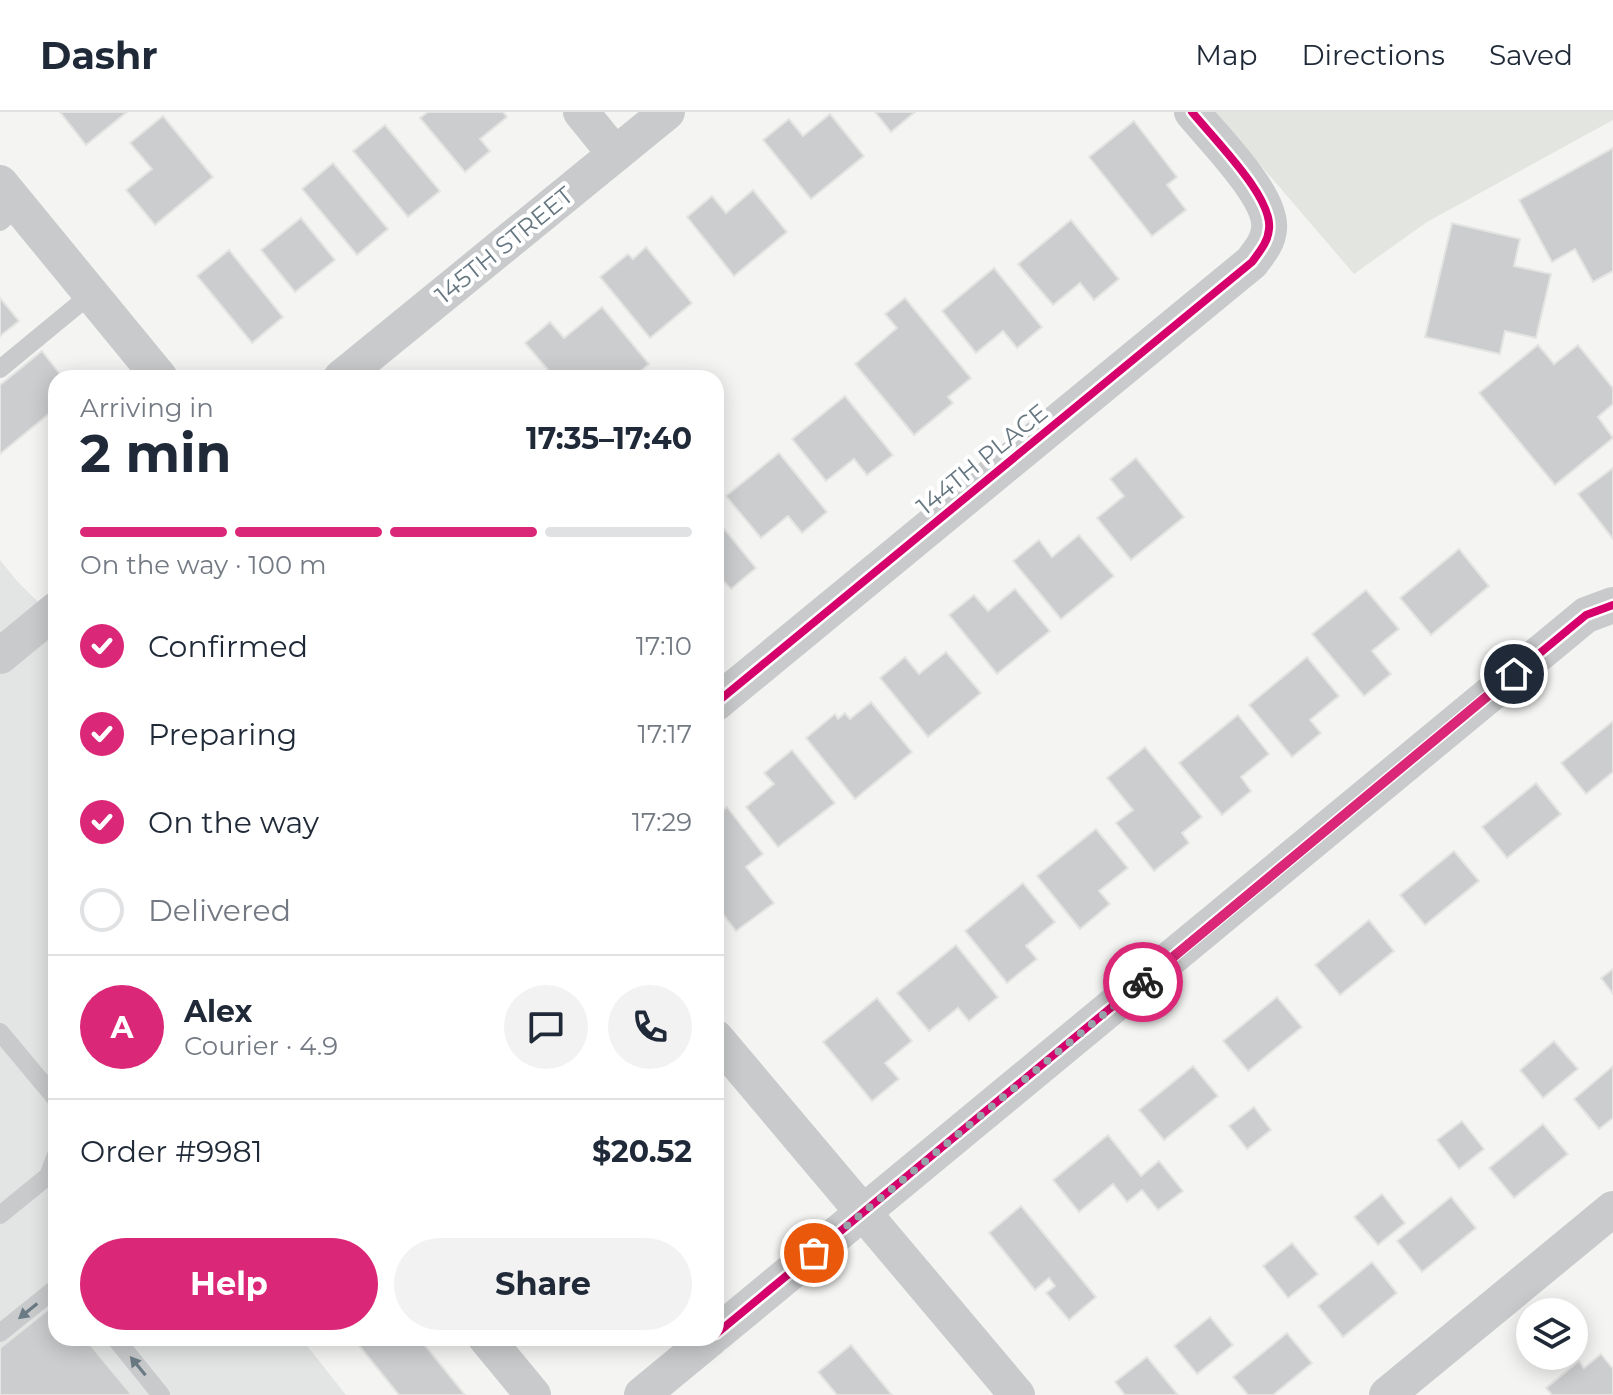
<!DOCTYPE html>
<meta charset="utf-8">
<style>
body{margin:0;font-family:Montserrat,sans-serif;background:#f2f2f3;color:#1f2937;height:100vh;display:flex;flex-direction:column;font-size:30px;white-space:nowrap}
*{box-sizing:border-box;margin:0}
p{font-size:26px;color:#747a83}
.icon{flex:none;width:44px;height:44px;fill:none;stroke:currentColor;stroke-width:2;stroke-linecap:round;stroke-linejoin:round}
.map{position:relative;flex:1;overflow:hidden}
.panel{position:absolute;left:48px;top:258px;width:676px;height:976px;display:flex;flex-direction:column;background:#fff;border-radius:24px;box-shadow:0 4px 20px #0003}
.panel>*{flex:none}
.buttons{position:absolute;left:1516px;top:1186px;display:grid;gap:16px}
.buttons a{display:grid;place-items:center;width:72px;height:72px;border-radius:50%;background:#fff;box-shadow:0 4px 20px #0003;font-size:40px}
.pin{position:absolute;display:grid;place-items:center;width:68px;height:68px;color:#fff;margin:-34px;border:4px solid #fff;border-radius:50%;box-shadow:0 2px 8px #0007}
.courier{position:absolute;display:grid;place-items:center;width:80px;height:80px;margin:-40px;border:6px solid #db2777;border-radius:50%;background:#fff;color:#222;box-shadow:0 2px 10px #0007}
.summary em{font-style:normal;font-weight:700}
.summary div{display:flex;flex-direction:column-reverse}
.summary{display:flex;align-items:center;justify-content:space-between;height:136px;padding:0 32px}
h1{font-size:52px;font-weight:700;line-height:60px}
.bar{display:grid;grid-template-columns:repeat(4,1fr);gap:12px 8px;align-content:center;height:96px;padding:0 32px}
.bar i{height:10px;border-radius:6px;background:#e0e1e3}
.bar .current{background:#db2777}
.bar p{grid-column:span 4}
.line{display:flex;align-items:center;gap:20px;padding:0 32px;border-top:2px solid #e0e1e3}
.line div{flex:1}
.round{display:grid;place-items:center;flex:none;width:84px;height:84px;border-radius:42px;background:#f2f2f3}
ol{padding:0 32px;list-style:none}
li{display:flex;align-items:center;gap:24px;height:88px}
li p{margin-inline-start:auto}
li .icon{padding:8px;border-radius:50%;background:#db2777;color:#fff;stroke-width:4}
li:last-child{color:#747a83}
li i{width:44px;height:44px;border:4px solid #e0e1e3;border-radius:50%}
.cta{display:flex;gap:16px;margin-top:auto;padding:16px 32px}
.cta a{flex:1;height:92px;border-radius:48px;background:#db2777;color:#fff;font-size:32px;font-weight:700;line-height:92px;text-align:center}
.cta a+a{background:#f2f2f3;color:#1f2937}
header{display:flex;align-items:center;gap:48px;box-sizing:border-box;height:112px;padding:0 40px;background:#fff;border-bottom:2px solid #e0e1e3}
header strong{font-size:38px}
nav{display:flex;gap:44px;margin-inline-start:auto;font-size:28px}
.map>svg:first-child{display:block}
.built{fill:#e3e4e4}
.green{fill:#e3e6e0}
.building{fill:#cbcdce;stroke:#e4e4e3;stroke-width:2}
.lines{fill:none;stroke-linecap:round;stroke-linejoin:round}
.service{stroke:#c9cacb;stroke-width:18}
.minor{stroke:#c9cacb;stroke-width:36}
.cycleway-casing{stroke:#fff;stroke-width:13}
.cycleway{stroke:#d6006c;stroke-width:8}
.oneway{fill:#6b7b85}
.done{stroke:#98a3a9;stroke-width:8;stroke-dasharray:0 14.4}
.route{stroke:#db2777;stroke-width:10}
.labels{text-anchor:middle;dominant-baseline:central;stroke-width:8;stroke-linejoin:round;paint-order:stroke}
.street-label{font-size:24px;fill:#667781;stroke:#fff}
</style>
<header>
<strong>Dashr</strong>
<nav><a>Map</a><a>Directions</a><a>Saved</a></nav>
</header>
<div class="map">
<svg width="1613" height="1283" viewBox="0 0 1613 1283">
<rect width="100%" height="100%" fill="#f4f4f3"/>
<!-- built -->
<polygon class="built" points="0,448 17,469 56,508 56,1226 301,1226 346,1283 0,1283"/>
<!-- green -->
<polygon class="green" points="1215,0 1613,0 1613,8 1427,110 1354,162"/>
<!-- building -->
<g class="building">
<polygon points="60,0 127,0 86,33"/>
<polygon points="428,0 503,0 507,5 480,27 490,39 465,60 420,6"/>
<polygon points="875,0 915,0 891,20"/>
<polygon points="830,2 864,44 811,87 763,28 789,7 803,24"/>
<polygon points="163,4 213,65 155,113 126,78 152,57 130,31"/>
<polygon points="1134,9 1177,65 1167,73 1186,98 1152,124 1089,45"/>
<polygon points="385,13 440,79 408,105 353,39"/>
<polygon points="1613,36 1613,159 1593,170 1575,137 1552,150 1519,88"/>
<polygon points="333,51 388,117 357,143 302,77"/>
<polygon points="753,78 787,120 734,164 687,105 712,84 726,101"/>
<polygon points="301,106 335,148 295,180 261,138"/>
<polygon points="1071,108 1119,167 1094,188 1080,171 1053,193 1018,152"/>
<polygon points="1452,111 1520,127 1514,154 1551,162 1536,226 1505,219 1500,242 1425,225"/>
<polygon points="646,135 692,191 650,226 600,165 628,142 633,147"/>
<polygon points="229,138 283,205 252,231 197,164"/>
<polygon points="994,156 1042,215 1017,236 1003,219 976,241 942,199"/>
<polygon points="0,186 19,209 0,224"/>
<polygon points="905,186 971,266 948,285 953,291 914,323 855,252 897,216 885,202"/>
<polygon points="602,195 649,252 632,266 555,266 525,231 550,210 564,226"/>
<polygon points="1538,233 1554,252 1578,233 1613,276 1613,292 1598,305 1613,326 1555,373 1479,281"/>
<polygon points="42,239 63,266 56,266 56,296 0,342 0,273"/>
<polygon points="845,284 893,343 867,363 854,347 826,369 792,327"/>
<polygon points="779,341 827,400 802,421 788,404 761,426 726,384"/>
<polygon points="1136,346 1184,405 1131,448 1097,406 1124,384 1110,367"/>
<polygon points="1613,356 1613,427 1578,382"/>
<polygon points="716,407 756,456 731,477 716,461"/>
<polygon points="1079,423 1114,464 1061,507 1013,449 1039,428 1052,445"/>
<polygon points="1459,437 1489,474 1431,523 1400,486"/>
<polygon points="1015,477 1050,519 997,562 949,503 974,483 988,499"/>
<polygon points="1366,478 1399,517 1372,539 1391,562 1364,584 1312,522"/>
<polygon points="946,540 981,581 928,625 880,566 905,545 919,562"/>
<polygon points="1307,545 1339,584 1310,608 1321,621 1292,645 1249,593"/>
<polygon points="871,590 912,640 855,687 806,626 835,602 838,607 845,601 850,607"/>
<polygon points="1238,603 1269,642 1241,665 1251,679 1222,703 1179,651"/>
<polygon points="1613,609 1613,660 1586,682 1561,651"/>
<polygon points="1145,635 1202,705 1182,721 1189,731 1154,759 1116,711 1133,698 1107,666"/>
<polygon points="792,638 835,691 778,735 746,695 774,672 764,661"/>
<polygon points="1536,671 1561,702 1507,746 1482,715"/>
<polygon points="727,695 763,742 746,755 774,791 736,819 716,793 716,704"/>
<polygon points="1096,717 1128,756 1099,779 1110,792 1080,817 1037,764"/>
<polygon points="1454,739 1479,769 1425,813 1400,783"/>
<polygon points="1023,771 1055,810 1026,834 1037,847 1007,871 965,819"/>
<polygon points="1369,808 1394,839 1340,883 1315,853"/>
<polygon points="956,833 998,885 969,909 958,896 929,919 897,881"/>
<polygon points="1613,857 1613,882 1601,866"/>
<polygon points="1277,885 1302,915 1248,959 1223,929"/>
<polygon points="877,886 912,929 885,951 899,967 872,989 823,930"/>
<polygon points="1554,929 1578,957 1543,986 1520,958"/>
<polygon points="1193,954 1218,984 1164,1028 1139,998"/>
<polygon points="1613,954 1613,1006 1599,1017 1574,987"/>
<polygon points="1254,995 1271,1018 1247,1037 1229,1014"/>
<polygon points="1462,1009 1484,1037 1459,1057 1437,1028"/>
<polygon points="1543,1012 1568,1042 1514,1086 1489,1056"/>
<polygon points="1108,1023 1141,1064 1159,1049 1183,1079 1158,1098 1142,1078 1127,1090 1113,1072 1079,1100 1053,1068"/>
<polygon points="1382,1082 1405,1111 1378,1133 1354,1105"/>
<polygon points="1451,1085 1476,1116 1422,1160 1397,1129"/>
<polygon points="1021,1094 1096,1185 1069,1208 1046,1181 1055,1174 1049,1166 1035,1178 989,1121"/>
<polygon points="1292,1131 1318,1162 1288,1186 1263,1154"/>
<polygon points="1372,1150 1397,1181 1343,1225 1318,1194"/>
<polygon points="56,1191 56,1226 85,1226 132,1283 0,1283 0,1236"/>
<polygon points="1210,1205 1233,1233 1197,1262 1174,1234"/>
<polygon points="1287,1221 1312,1251 1273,1283 1248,1283 1233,1265"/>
<polygon points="353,1226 419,1226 465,1283 399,1283"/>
<polygon points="851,1233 892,1283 837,1283 818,1260"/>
<polygon points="1601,1242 1613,1257 1613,1283 1552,1283 1546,1276 1579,1249 1584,1256"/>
<polygon points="1147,1245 1178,1283 1125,1283 1115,1270"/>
</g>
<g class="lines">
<!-- service -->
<g class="service">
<polyline points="0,110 19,94"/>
<polyline points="0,257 91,182"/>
<polyline points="0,920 56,987"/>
<polyline points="0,1103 48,1064 56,1043"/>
<polyline points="0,1221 56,1176"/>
<polyline points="115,1226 161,1283"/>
</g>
<!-- minor -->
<g class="minor">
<polyline points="581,0 615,42"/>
<polyline points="0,71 160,266"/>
<polyline points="341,266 667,0"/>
<polyline points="0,544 56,498"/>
<path d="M716,591L1252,150C1260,139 1268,130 1269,117C1273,85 1213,26 1192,0"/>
<polyline points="716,926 1017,1283"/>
<polyline points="716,1222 1586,503 1613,493"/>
<polyline points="486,1226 533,1283"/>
<polyline points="642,1283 711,1226"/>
<polyline points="1387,1283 1613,1097"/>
</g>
<defs>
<g id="cycleway">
<path d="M716,591L1252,150C1260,139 1268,130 1269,117C1273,85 1213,26 1192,0"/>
<polyline points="716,1222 1586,503 1613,493"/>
</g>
</defs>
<!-- cycleway casing -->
<use href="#cycleway" class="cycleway-casing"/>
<!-- cycleway -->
<use href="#cycleway" class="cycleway"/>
</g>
<!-- one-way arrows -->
<defs><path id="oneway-solid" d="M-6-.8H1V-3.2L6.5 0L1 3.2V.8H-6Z" transform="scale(2)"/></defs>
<g class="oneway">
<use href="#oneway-solid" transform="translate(28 1199) rotate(141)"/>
<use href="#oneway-solid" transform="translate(138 1254) rotate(-129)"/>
</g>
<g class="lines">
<!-- done -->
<polyline class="done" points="814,1141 1143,870"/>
<!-- route -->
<polyline class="route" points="1143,870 1514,562"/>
</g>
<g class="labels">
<!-- street labels -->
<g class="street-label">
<text transform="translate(504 133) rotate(-39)">145TH STREET</text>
<text transform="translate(982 347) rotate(-39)">144TH PLACE</text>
</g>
</g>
</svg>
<div class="buttons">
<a><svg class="icon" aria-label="layers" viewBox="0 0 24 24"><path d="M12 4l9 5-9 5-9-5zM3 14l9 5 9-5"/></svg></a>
</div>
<div class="pin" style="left:814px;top:1141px;background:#ea580c"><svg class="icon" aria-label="bag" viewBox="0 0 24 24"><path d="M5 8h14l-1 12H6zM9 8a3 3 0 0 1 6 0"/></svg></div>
<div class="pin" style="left:1514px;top:562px;background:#1f2937"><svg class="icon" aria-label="home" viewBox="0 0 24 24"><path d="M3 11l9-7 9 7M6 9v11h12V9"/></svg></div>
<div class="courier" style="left:1143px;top:870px"><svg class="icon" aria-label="bike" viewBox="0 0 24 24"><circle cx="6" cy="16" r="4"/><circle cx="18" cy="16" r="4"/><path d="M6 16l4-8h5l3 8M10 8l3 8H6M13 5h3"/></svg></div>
<section class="panel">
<div class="summary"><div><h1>2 min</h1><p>Arriving in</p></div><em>17:35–17:40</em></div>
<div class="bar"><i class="current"></i><i class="current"></i><i class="current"></i><i></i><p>On the way · 100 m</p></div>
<ol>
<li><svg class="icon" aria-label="check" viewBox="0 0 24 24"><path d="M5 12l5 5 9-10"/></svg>Confirmed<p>17:10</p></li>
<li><svg class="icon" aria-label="check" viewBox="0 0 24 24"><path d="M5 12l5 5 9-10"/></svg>Preparing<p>17:17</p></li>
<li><svg class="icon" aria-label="check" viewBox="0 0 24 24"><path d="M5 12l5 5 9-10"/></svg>On the way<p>17:29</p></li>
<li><i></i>Delivered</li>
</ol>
<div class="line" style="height:144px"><b class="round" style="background:#db2777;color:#fff">A</b><div><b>Alex</b><p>Courier · 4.9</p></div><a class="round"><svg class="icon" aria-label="chat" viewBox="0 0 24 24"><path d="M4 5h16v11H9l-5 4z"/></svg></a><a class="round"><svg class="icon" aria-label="phone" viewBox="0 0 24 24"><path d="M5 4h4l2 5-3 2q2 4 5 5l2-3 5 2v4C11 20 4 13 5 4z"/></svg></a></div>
<div class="line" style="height:104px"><div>Order #9981</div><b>$20.52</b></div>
<div class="cta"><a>Help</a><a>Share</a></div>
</section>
</div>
